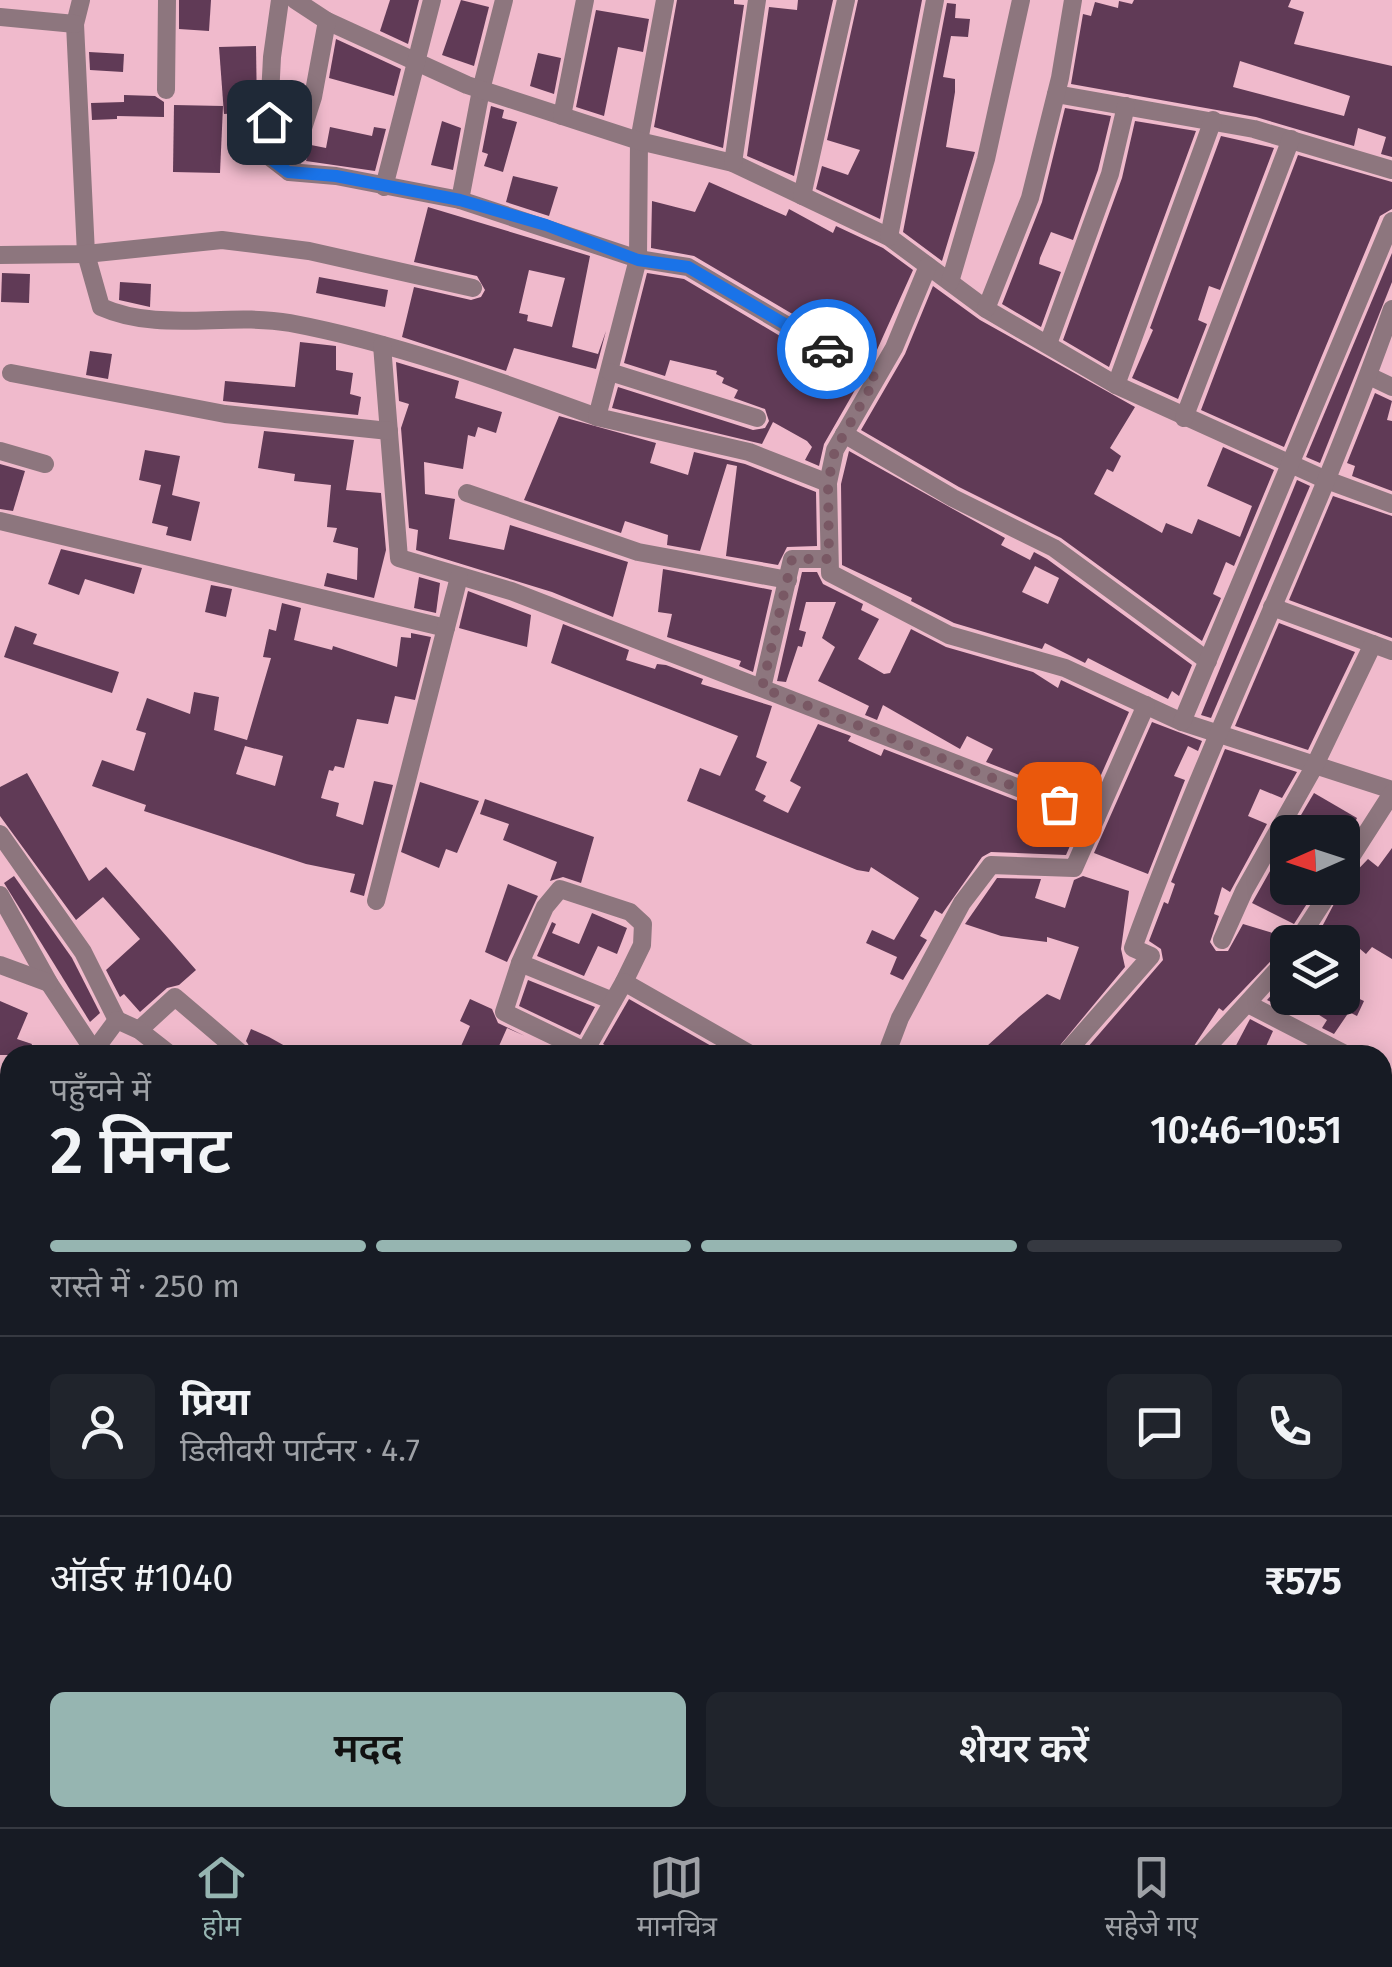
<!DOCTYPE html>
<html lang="hi">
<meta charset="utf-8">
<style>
body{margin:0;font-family:"Fira Sans","Noto Sans Devanagari",sans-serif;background:#20242c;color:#f1f3f6;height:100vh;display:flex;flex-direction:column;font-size:38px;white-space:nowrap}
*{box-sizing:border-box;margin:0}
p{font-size:32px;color:#9ea1a6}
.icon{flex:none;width:55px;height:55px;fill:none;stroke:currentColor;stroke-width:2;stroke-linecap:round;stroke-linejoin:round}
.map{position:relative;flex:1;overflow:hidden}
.panel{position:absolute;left:0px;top:1045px;width:1392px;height:782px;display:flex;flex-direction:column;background:#171b24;border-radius:30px 30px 0 0;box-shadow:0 5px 25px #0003}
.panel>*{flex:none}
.needle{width:65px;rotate:267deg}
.fabs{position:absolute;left:1270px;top:815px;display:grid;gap:20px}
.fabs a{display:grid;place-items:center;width:90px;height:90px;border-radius:15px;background:#171b24;box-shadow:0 5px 25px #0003;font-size:50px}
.pin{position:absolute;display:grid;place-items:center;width:85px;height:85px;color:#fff;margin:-42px;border-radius:20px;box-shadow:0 5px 15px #0006}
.courier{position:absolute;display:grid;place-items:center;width:100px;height:100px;margin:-50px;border:8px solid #1a73e8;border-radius:50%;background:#fff;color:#222;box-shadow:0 2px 12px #0007}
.overview em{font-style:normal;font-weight:600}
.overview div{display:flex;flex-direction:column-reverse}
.overview{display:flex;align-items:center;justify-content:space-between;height:170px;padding:0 50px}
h1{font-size:65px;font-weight:600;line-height:75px}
.bar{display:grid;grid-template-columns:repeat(4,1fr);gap:15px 10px;align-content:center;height:120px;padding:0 50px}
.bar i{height:12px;border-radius:8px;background:#363941}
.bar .selected{background:#96b5b1}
.bar p{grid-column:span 4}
.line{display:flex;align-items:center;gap:25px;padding:0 50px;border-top:2px solid #363941}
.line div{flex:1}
.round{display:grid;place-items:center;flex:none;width:105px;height:105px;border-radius:15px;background:#20242c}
.primary-button{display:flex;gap:20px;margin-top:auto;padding:20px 50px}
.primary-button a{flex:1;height:115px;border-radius:15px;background:#96b5b1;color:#111;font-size:40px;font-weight:600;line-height:115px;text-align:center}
.primary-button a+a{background:#20242c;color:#f1f3f6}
.tab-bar{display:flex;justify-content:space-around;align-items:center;height:140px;border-top:2px solid #363941;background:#171b24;font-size:28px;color:#9ea1a6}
.tab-bar a{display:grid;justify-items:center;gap:5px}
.tab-bar .selected{color:#96b5b1}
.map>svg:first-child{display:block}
.building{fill:#603a56;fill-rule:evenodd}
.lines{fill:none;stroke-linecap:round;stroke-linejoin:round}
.minor{stroke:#8d767e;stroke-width:18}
.done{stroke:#795864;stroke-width:10;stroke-dasharray:0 18}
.route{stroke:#1a73e8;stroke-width:12}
</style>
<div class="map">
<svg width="1392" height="1827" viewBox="0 0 1392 1827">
<rect width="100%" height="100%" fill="#f0bacc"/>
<!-- building -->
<g class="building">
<polygon points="179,0 211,0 209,31 179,29"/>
<polygon points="390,0 419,0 408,44 380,31"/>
<polygon points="461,0 489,7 474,66 442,55"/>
<polygon points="677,0 734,0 734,4 744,5 723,148 654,127"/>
<polygon points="798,0 833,0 794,176 747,156 769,7 797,10"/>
<polygon points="858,0 922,0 880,219 816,189 822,166 848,175 860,150 827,140"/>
<path d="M1134,0H1291L1288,7L1304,12L1294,44L1392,66V157L1381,154L1386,137L1358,128L1354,146L1256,117L1071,84L1083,14L1091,16L1095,2L1118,8L1119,1L1132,4ZM1240,61L1350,96L1344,116L1233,87Z"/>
<polygon points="947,3 956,4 955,18 970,19 968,37 951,36 943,77 955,79 955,92 946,147 975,152 942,261 903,232"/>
<polygon points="596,10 649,19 643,52 618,47 604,116 576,107"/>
<polygon points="336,39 401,69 394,96 329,78"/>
<polygon points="256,46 257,112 224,114 219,47"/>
<polygon points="89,52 124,54 123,72 90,70"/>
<polygon points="538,53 561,58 554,94 530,86"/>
<polygon points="124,95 155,96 164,102 164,117 117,116 117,119 92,120 91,103 124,102"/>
<polygon points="174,105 223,106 220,173 173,172"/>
<polygon points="491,106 504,110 502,118 517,122 503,172 484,166 488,154 482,152"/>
<polygon points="1065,108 1111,116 1098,170 1073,240 1051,232 1040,258 1039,264 1061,272 1041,327 1002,304 1042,202"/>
<polygon points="442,121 461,128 453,170 431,165"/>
<polygon points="1135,121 1196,131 1109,367 1063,340 1122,178"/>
<polygon points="330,127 372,136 374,127 386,129 375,171 306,161 311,145 326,148"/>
<polygon points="1221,136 1274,148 1220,290 1209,286 1198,320 1207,324 1178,399 1132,378 1153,330 1150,328"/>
<polygon points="1298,155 1392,182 1392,209 1380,216 1284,447 1201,410"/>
<polygon points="513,176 558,187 549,216 506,202"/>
<polygon points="709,182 786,216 789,209 833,233 836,226 883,248 913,270 872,361 694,256 651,248 652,201 695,212"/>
<path d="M428,207L590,256L572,347L598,354L606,331L596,369L514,348L506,371L402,337L414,287L471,300L481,297L485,290L477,276L414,262ZM529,270L565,278L552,327L527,321L528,315L519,313Z"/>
<polygon points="1392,253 1392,282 1320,463 1306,457"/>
<polygon points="2,273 30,274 29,303 1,302"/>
<polygon points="647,273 684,279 859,383 824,444 819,466 805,460 812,447 807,441 773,422 762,444 612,408 618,387 753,430 765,428 769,421 765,409 734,398 738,390 722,383 724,378 716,374 717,371 670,360 665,376 624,363"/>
<polygon points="319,277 388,290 385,307 316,293"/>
<polygon points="120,282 151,284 150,307 119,300"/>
<polygon points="933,286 980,320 1135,407 1110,448 1121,456 1113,472 1107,469 1094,494 1162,533 1166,523 1192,534 1198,519 1240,537 1252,506 1207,486 1223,447 1274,470 1234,566 1226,562 1213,594 1221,598 1202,641 1061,538 959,487 861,430 905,354"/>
<polygon points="300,342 336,346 336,370 353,373 350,394 361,397 358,415 223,401 225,381 295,387"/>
<polygon points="90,351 112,354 108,379 86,375"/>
<polygon points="396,362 459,381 455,398 502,412 496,433 478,427 475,437 468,435 463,469 424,462 425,494 455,499 449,539 504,550 510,525 628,562 613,617 552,592 416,550 418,530 409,528 401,428 409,404 399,401"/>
<polygon points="1375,393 1392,401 1387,420 1392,421 1392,491 1352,476 1355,466 1347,463"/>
<polygon points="559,416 656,443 650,463 688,475 694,452 745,464 816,492 817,546 787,547 778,565 726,556 737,466 727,464 700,551 667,545 668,535 625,521 621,533 524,500"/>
<polygon points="264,431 354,440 346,490 381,493 386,550 374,598 324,586 327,573 357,580 358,548 333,542 337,528 327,527 331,485 294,481 295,474 258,468"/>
<polygon points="145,450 180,456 172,495 200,502 191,541 166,535 168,527 152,523 161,485 139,480"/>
<path d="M849,451L1005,538L1001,545L1030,560L1034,552L1047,559L1192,665L1179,696L1172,691L1168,699L1088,658L1085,663L1045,643L1042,649L954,623L911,601L912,598L842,565L841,484ZM1035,566L1059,578L1048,604L1022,592Z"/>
<polygon points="0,464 25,471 13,511 0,509"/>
<polygon points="1297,480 1310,486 1211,718 1201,715"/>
<polygon points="1333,496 1392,516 1392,638 1289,600"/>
<polygon points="61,549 142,568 134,594 85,579 79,595 48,584"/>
<polygon points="663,569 772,590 753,672 739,666 741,661 667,637 672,614 658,612"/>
<polygon points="802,572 817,572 823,584 863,604 861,610 879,619 858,659 884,674 890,673 911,629 946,647 1033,672 1058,688 1061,680 1129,712 1089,802 986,762 993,749 967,736 960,749 883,705 877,720 865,715 869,706 818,681 835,647 822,638 836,602 806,602 799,630 806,632 802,647 798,646 786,682 777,681"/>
<polygon points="419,577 440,583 436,613 414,608"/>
<polygon points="211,585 232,589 226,617 205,612"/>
<polygon points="468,591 531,615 527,647 459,628"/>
<path d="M282,603L301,608L294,640L332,650L333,646L397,667L401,637L411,638V633L431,637L415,700L395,696L388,724L357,719L344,768L335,766L333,771L329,770L321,798L339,803L336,816L363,825L374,781L393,785L364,896L350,892L355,874L306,864L144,811L146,805L92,786L102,760L134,771L146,733L136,730L147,698L190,714L194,692L219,697L214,730L247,740L271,658L263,657L269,629L276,631ZM245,746L283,756L275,786L236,774Z"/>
<polygon points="1279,623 1355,652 1308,750 1235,726"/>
<polygon points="563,624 629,650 626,660 655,669 657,664 666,665 703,679 701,684 772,706 756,757 767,762 755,790 766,796 763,801 788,813 801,787 790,781 818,724 851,736 848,741 881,756 884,749 1036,808 1025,829 1058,840 1065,819 1079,825 1066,855 991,852 982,857 942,914 935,910 920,936 927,940 903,980 890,974 897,957 866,943 872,930 894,940 919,898 871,867 869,872 857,870 687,801 700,768 720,776 738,736 551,663"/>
<polygon points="15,626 37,634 33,644 119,672 112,693 4,657"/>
<polygon points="1152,722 1202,741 1198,751 1188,746 1174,776 1185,780 1148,874 1094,853"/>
<polygon points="1225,749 1297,772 1282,798 1260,789 1248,816 1267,824 1230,892 1222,887 1214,914 1219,916 1210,942 1216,951 1228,951 1243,924 1286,937 1285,946 1223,1011 1219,1008 1188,1055 1081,1055 1163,960 1161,949 1149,941 1164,902 1168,904 1175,884 1171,882"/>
<polygon points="27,773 89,881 106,867 196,970 179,985 167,988 140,1012 124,994 120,997 106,970 140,939 103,897 76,920 0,816 0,787"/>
<polygon points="420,782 479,801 457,853 446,849 439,868 401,852"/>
<polygon points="1314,793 1357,818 1350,832 1291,832"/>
<polygon points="485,799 594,837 581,883 563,877 550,881 557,862 503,840 509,824 480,814"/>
<polygon points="1288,839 1288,888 1317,888 1294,924 1252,903"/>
<polygon points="1392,848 1392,959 1372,947 1366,954 1341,933 1335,942 1314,942 1345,883 1368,859 1378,867"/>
<polygon points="14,876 72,958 100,1013 90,1022 4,883"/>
<polygon points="1083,876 1129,891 1121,949 1125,967 1052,1055 994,1055 987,1046 1019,1017 1047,994 1060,1000 1079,947 1047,937 1047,942 1001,936 965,924 997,878 1041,879 1035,898 1065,908 1074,880"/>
<polygon points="508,884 538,896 507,962 485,952"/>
<polygon points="592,913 627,928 617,954 598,946 584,976 537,956 552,922 556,924 552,933 579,944"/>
<polygon points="1288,977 1288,998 1342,998 1342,991 1364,1001 1357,1016 1349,1012 1334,1034 1322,1028 1327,1020 1299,1002 1294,1013 1267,1000"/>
<polygon points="528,980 595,1007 580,1035 519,1006"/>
<polygon points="470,999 492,1009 498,1023 525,1036 507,1028 495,1055 457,1055 470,1026 460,1021"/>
<polygon points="629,999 727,1055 621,1055 603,1044"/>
<polygon points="0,1001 28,1013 17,1039 32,1044 28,1055 0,1055"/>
<polygon points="1250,1019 1273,1031 1262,1055 1231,1055"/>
<polygon points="251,1029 269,1037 301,1055 255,1055 246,1041"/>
</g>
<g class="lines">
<!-- minor -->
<g class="minor">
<path d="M81,0L75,24L86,254L101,307C159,333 227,312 290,323C396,343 496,380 597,417"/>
<polyline points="280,0 272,57 267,155 289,172 336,176 460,200"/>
<polyline points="504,0 481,90 460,200 638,259 597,417 749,452 828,483"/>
<polyline points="665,0 639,141 638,259 688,267 876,378"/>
<polyline points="0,17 75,24"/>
<polyline points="327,21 467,85 639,141 733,163 889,237 986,309 1116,385 1324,479 1392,504"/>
<polyline points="166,90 167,0"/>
<polyline points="1056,94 1254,129 1392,170"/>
<polyline points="562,116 585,0"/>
<polyline points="733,163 757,0"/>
<polyline points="289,172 313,97 327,21 295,0"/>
<polyline points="384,187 432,0"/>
<polyline points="802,196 846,0"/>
<polyline points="889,237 935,0"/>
<polyline points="0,255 86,254 222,240 309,251 473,288"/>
<polyline points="928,266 894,348 835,450 828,483 830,573 949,635 1065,668 1182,722 1392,790"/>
<polyline points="950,282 986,159 1021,0"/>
<polyline points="986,309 1030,198 1060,78 1073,0"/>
<polyline points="1048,344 1110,174 1126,106"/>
<polyline points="382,345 399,558 511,591 1096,818"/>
<polyline points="610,372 757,418"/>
<polyline points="11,373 225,414 389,431"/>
<polyline points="1369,376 1392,387"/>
<polyline points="1116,385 1213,120"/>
<polyline points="1184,418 1291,139"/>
<polyline points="844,434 953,498 1054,548 1208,661"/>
<polyline points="0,451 45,464"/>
<polyline points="467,493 638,552 788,580"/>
<polyline points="0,521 446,628"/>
<polyline points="1272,607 1392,651"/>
<polyline points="762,688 792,559 829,559"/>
<polyline points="1182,722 1392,221"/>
<polyline points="0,834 83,952 117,1020"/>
<polyline points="1342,871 1392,793"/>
<polyline points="0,895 49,983 94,1051"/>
<polyline points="376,901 459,577"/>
<polyline points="1222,940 1244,891 1314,767 1373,644"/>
<polyline points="1297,942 1332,888"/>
<polyline points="520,963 504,1012 593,1055"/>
<polyline points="0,965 49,983"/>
<polyline points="613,1001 520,963 545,907 560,889 630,912 643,924 642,945 624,982"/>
<polyline points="1248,1004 1345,1054"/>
<polyline points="139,1030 175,997 243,1055"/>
<polyline points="585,1051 624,982 752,1055"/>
<polyline points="100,1055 94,1051 117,1020 139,1030 171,1055"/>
<polyline points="886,1055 900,1018 962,903 991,865 1074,868 1146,705"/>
<path d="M1064,1055L1151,956L1133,948C1211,732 1316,526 1392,309"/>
<polyline points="1200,1055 1288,958"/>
<polyline points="1382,1233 1392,1229"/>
<polyline points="1382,1396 1392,1401"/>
<polyline points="8,1398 10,1399"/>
<polyline points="0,1494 10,1474"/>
<polyline points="1382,1509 1392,1492"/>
<polyline points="0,1561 10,1564"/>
<polyline points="0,1674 10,1656"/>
<polyline points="0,1721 10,1725"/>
<polyline points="0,1769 10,1748"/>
<polyline points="241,1818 264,1827"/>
<polyline points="564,1818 583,1827"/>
<polyline points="1309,1818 1327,1827"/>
<polyline points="311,1827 315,1818"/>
<polyline points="813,1827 814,1818"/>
<polyline points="943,1827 944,1818"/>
<polyline points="1127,1827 1128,1818"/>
</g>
</g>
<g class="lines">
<!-- done -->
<polyline class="done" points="827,349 876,378 835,450 828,483 829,559 792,559 762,688 1059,804"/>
<!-- route -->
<polyline class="route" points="269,122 267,156 288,172 336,176 460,200 546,225 638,260 688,267 827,349"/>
</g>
</svg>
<div class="fabs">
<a><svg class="needle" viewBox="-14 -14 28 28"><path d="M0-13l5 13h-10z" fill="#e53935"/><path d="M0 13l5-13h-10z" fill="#9ea1a6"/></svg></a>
<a><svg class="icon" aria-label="layers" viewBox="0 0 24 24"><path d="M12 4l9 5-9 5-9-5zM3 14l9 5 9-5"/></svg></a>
</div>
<div class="pin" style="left:1059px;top:804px;background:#ea580c"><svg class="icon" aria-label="bag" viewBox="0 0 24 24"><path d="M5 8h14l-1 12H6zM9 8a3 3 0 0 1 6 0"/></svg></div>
<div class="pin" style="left:269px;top:122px;background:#1f2937"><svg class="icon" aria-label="home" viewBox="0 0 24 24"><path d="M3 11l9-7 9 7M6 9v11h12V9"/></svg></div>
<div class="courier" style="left:827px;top:349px"><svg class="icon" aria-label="car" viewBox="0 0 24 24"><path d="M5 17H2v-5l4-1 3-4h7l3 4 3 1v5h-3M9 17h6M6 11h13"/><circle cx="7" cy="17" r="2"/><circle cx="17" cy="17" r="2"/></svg></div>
<section class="panel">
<div class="overview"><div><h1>2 मिनट</h1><p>पहुँचने में</p></div><em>10:46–10:51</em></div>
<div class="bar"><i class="selected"></i><i class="selected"></i><i class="selected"></i><i></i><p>रास्ते में · 250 m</p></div>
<div class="line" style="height:180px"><a class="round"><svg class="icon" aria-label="person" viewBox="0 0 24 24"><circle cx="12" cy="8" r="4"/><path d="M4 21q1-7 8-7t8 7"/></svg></a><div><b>प्रिया</b><p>डिलीवरी पार्टनर · 4.7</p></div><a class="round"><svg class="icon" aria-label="chat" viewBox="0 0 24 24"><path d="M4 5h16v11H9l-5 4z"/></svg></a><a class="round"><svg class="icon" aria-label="phone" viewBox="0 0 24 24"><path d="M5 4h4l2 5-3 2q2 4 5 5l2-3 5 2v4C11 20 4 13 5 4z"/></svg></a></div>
<div class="line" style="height:130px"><div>ऑर्डर #1040</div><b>₹575</b></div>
<div class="primary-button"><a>मदद</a><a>शेयर करें</a></div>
</section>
</div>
<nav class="tab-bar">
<a class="selected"><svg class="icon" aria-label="home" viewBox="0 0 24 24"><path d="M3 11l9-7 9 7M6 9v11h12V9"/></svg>होम</a>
<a><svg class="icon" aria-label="map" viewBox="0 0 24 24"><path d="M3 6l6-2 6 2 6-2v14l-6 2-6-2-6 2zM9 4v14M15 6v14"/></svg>मानचित्र</a>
<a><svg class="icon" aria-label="saved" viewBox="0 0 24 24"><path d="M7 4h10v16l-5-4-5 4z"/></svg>सहेजे गए</a>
</nav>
